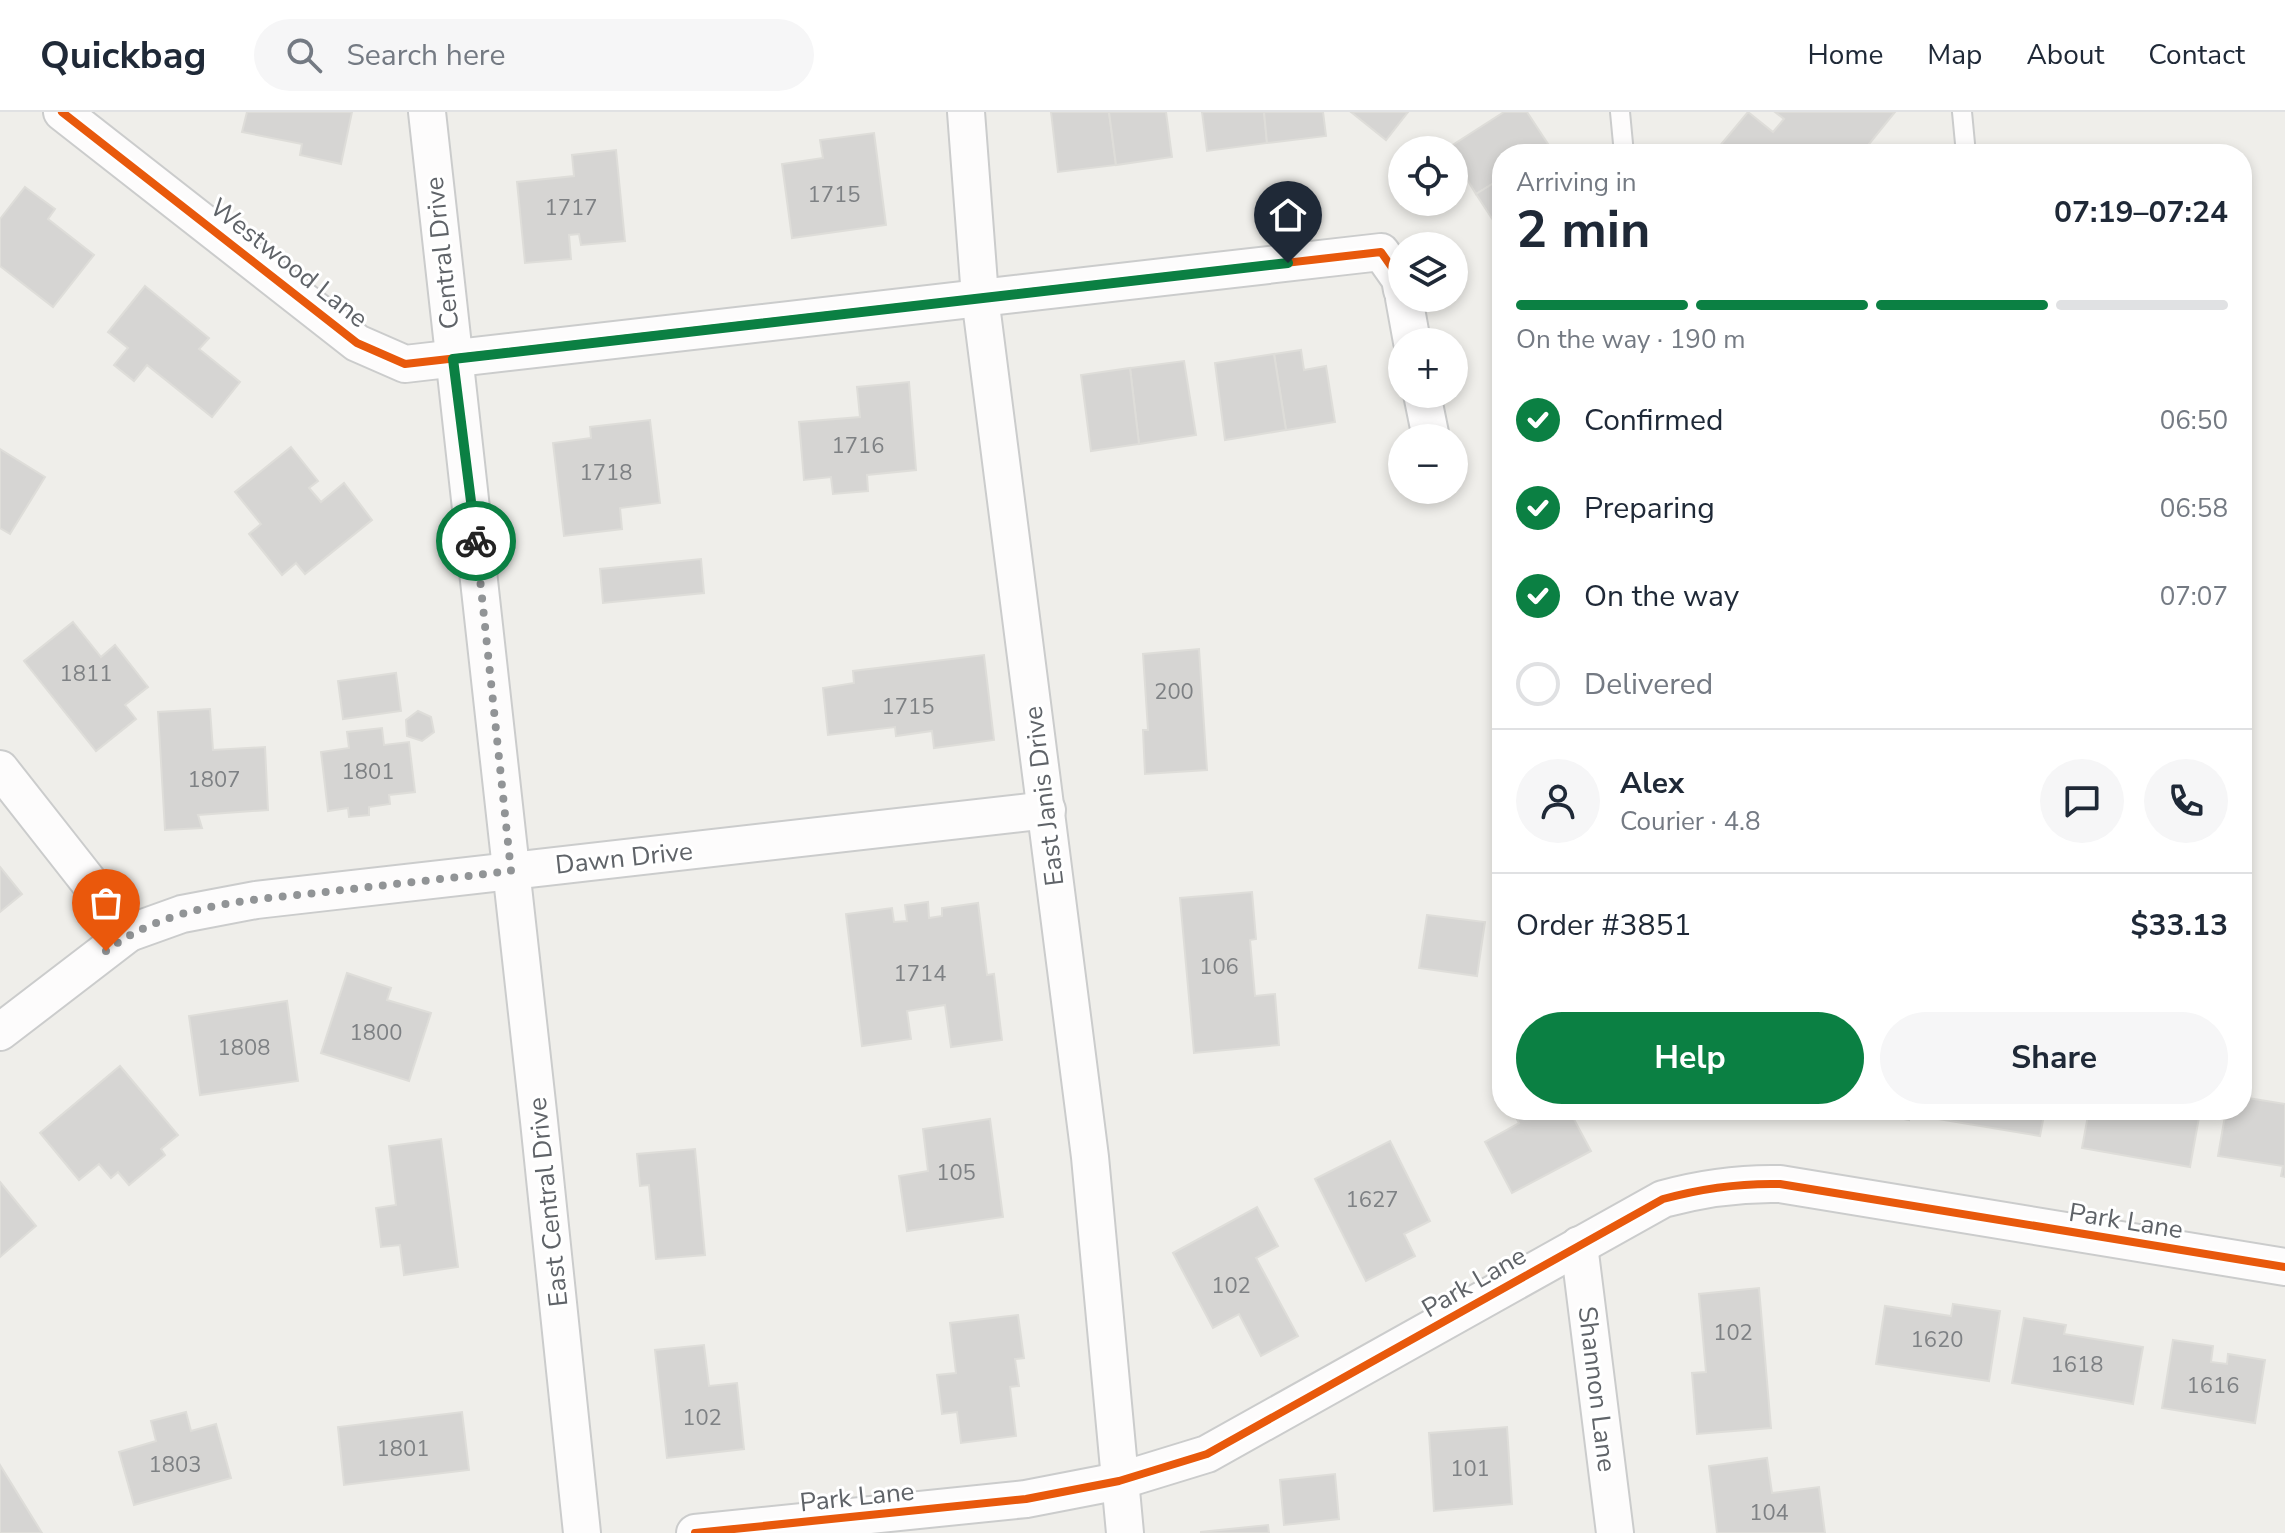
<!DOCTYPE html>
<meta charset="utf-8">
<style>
body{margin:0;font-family:"Nunito Sans",sans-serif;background:#f6f6f7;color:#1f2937;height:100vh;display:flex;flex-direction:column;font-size:30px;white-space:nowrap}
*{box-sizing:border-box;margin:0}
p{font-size:26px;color:#747a83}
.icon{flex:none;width:44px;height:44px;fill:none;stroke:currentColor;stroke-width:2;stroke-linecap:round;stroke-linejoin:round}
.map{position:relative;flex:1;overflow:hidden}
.side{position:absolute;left:1492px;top:32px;width:760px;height:976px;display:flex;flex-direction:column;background:#fff;border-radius:32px;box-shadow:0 4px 12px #0003}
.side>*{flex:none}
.fabs{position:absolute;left:1388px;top:24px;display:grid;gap:16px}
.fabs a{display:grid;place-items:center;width:80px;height:80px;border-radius:50%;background:#fff;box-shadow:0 4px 12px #0003;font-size:40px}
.pin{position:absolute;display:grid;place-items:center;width:68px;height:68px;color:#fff;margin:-82px -34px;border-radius:50% 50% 50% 0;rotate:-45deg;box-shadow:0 0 8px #0007}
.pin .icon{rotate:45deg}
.courier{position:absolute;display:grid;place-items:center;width:80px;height:80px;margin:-40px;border:6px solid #0b8043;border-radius:50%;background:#fff;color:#222;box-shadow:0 2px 10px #0007}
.headline em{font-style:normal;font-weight:700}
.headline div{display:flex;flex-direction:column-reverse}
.headline{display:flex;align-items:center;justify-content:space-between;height:136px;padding:0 24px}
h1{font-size:52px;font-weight:700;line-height:60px}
.bar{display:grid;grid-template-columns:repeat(4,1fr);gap:12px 8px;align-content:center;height:96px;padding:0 24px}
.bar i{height:10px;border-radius:6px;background:#e0e1e3}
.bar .current{background:#0b8043}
.bar p{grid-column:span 4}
.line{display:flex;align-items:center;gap:20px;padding:0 24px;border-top:2px solid #e0e1e3}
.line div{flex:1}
.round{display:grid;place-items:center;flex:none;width:84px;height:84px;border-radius:42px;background:#f6f6f7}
ol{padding:0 24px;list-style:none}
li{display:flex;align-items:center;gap:24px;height:88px}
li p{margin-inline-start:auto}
li .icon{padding:8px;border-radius:50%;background:#0b8043;color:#fff;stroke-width:4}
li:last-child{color:#747a83}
li i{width:44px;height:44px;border:4px solid #e0e1e3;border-radius:50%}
.cta{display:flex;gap:16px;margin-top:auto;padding:16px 24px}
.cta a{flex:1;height:92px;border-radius:48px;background:#0b8043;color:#fff;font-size:32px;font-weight:700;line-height:92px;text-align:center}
.cta a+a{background:#f6f6f7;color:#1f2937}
header{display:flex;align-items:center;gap:48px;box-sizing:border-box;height:112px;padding:0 40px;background:#fff;border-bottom:2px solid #e0e1e3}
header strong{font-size:38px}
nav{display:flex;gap:44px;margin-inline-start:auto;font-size:28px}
.search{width:560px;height:72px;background:#f6f6f7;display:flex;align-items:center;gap:20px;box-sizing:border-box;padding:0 28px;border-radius:44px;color:#747a83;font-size:30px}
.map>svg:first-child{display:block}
.building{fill:#d6d5d3;stroke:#deddd9;stroke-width:2}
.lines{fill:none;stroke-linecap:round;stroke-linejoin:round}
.service-casing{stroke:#cbcccc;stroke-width:22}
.minor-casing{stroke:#cbcccc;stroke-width:40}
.service{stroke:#fdfcfc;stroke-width:18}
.minor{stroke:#fdfcfc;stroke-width:36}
.cycleway-casing{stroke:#fff;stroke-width:13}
.cycleway{stroke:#e8590c;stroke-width:8}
.done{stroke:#919496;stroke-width:8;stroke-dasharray:0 14.4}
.route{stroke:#0b8043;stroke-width:10}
.labels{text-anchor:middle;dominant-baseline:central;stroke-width:6;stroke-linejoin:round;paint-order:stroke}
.number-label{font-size:22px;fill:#7e8184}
.street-label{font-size:26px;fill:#5f6368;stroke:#fff}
</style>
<header>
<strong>Quickbag</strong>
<div class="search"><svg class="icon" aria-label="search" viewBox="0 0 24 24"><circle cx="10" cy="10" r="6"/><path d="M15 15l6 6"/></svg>Search here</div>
<nav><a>Home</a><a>Map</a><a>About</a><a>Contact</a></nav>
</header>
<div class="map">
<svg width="2285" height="1421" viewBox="0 0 2285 1421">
<rect width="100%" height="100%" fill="#efeeea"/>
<!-- building -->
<g class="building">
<polygon points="247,0 352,0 341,52 300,43 302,32 242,20"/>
<polygon points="1051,0 1109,0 1116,53 1058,60"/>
<polygon points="1109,0 1166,0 1172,45 1116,53"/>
<polygon points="1202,0 1264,0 1267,31 1207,39"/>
<polygon points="1264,0 1323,0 1326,24 1267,31"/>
<polygon points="1351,0 1408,0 1386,28"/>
<polygon points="1504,0 1527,0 1550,35 1539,42 1502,42 1502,66 1476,82 1454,46 1454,38 1448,36"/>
<polygon points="1748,0 1773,20 1784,7 1775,0 1895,0 1861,42 1824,42 1821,40 1819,42 1713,42"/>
<polygon points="874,21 886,113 792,126 782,52 823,46 820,28"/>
<polygon points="616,38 625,129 581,133 579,122 569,123 571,147 525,151 517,70 574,64 572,43"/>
<polygon points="1502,66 1502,122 1476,82"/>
<polygon points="25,75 55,97 48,107 94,143 53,195 0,154 0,107"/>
<polygon points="1495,163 1502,163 1502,221"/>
<polygon points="145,174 209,226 199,237 240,270 212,305 147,253 134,269 114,253 128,236 108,220"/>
<polygon points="1301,238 1304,258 1326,254 1335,310 1286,318 1274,242"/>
<polygon points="1274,242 1286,318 1225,328 1215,251"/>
<polygon points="1184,249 1196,323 1139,332 1130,256"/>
<polygon points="1130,256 1139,332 1091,339 1081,263"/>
<polygon points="909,270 916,358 867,363 868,379 833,382 831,365 804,368 799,310 860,305 857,275"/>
<polygon points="650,308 660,391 620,396 622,417 564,424 553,331 591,326 590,315"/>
<polygon points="291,335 318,369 309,376 321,390 344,371 372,408 305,462 296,451 282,463 249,422 261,412 235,380"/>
<polygon points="0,337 45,365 10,422 0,416"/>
<polygon points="701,447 704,481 603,491 600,457"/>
<polygon points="73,510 101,545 115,533 148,575 125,593 136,607 96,639 24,549"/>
<polygon points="1199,537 1207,658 1145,662 1143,618 1148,618 1143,542"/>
<polygon points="984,543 994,628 934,636 932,619 896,624 895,615 828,623 823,576 854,571 853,559"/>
<polygon points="396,561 401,599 343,607 338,569"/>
<polygon points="210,597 213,638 265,635 268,698 198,703 202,716 165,718 158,600"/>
<polygon points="418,599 431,605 434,620 422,629 407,624 406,608"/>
<polygon points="382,616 384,633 409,630 415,680 389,683 390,692 369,695 369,703 349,705 348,696 328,699 321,640 349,636 347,620"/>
<polygon points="0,755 22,782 0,800"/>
<polygon points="1252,780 1256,827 1250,828 1255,884 1275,882 1279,933 1194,941 1180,786"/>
<polygon points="928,790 929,806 942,804 942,796 978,791 987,863 994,862 1002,928 951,935 945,893 907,899 911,927 862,934 846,802 892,796 894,810 907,809 905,793"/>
<polygon points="1427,803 1485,810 1477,864 1419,856"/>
<polygon points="347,861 391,876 387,888 431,901 409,969 321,941"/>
<polygon points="287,889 298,969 200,983 189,904"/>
<polygon points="120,954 178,1023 161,1037 165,1043 129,1073 118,1060 111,1066 99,1052 79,1068 40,1021"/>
<polygon points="2242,985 2285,992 2285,1065 2281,1064 2283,1054 2218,1044 2226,998 2242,998"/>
<polygon points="1512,998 1569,998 1591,1039 1512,1081 1485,1030 1519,1011"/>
<polygon points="1860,998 1911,998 1909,1008"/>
<polygon points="1934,998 2045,998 2040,1024 1932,1006"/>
<polygon points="2089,998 2200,1000 2190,1055 2082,1036"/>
<polygon points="990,1007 1003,1105 907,1119 899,1064 928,1059 923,1017"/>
<polygon points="441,1027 458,1155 404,1163 400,1133 381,1135 376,1096 396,1093 389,1034"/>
<polygon points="1390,1029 1430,1109 1404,1122 1415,1144 1366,1169 1315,1067"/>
<polygon points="695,1037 705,1143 656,1147 649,1073 640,1074 637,1042"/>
<polygon points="0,1070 36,1114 0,1145"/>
<polygon points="1257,1095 1278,1134 1256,1146 1298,1224 1261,1244 1239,1202 1213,1216 1173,1141"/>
<polygon points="1759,1176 1771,1316 1697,1322 1692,1261 1706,1260 1699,1182"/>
<polygon points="1953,1192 2000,1199 1989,1269 1876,1252 1885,1194 1951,1204"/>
<polygon points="1018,1203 1024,1246 1015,1247 1019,1274 1010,1275 1016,1324 961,1331 957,1300 942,1302 937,1263 956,1261 950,1211"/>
<polygon points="2024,1206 2066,1213 2064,1222 2143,1235 2133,1292 2012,1271"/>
<polygon points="2173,1228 2213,1234 2211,1250 2227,1252 2228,1242 2265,1248 2255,1311 2162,1296"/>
<polygon points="704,1233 709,1274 737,1271 744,1337 667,1346 655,1238"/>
<polygon points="186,1300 191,1319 216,1312 231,1366 134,1393 119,1340 156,1329 151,1309"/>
<polygon points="462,1300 469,1358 344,1373 338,1315"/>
<polygon points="1507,1315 1512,1392 1434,1399 1429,1321"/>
<polygon points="1767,1346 1772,1381 1819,1375 1825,1421 1717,1421 1709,1354"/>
<polygon points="0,1353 42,1421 0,1421"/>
<polygon points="1335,1362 1339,1407 1284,1413 1280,1368"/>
<polygon points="1268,1413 1269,1421 1201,1421 1201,1420"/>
</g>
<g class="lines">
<defs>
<g id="service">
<polyline points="1620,0 1624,42"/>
<polyline points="1962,0 1966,42"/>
</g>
<g id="minor">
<polyline points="62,0 357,231 405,252 1381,140 1400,167 1402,178"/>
<polyline points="427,0 539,1009 582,1421"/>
<polyline points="966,0 980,185 1090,1045 1125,1421"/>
<polyline points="1404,186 1412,230"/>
<polyline points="1422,282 1431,326"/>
<polyline points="0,657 129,821"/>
<polyline points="0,920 129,821 182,802 256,788 1047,698"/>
<polyline points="1579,1133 1615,1421"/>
<path d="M695,1421L1026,1387L1119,1369L1207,1342L1663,1087C1703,1076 1739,1071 1780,1072L2285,1155"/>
</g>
</defs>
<!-- service casing -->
<use href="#service" class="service-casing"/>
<!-- minor casing -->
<use href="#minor" class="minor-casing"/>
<!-- service -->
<use href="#service" class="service"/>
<!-- minor -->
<use href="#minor" class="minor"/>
<defs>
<g id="cycleway">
<polyline points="62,0 357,231 405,252 1381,140 1400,167 1402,178"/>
<path d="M695,1421L1026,1387L1119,1369L1207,1342L1663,1087C1703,1076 1739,1071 1780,1072L2285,1155"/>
</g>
</defs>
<!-- cycleway casing -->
<use href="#cycleway" class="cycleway-casing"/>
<!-- cycleway -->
<use href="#cycleway" class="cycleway"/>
</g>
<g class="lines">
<!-- done -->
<path class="done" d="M106,839C170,790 257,788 334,779C393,772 452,766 511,759L476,429"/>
<!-- route -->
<polyline class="route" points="476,429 453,247 1288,151"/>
</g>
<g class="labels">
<!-- number labels -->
<g class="number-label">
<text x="834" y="83">1715</text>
<text x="571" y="96">1717</text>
<text x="858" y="334">1716</text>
<text x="606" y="361">1718</text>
<text x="86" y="562">1811</text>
<text x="1174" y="580">200</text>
<text x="908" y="595">1715</text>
<text x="368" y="660">1801</text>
<text x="214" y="668">1807</text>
<text x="1219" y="855">106</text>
<text x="920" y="862">1714</text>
<text x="376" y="921">1800</text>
<text x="244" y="936">1808</text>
<text x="956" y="1061">105</text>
<text x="1372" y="1088">1627</text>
<text x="1231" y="1174">102</text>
<text x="1733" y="1221">102</text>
<text x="1937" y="1228">1620</text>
<text x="2077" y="1253">1618</text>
<text x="2213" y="1274">1616</text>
<text x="702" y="1306">102</text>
<text x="403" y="1337">1801</text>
<text x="175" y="1353">1803</text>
<text x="1470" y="1357">101</text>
<text x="1769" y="1401">104</text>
</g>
<!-- street labels -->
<g class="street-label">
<text transform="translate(442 141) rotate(-96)">Central Drive</text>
<text transform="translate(289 151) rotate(38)">Westwood Lane</text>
<text transform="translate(1044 684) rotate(-97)">East Janis Drive</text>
<text transform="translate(624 746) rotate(-6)">Dawn Drive</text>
<text transform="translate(548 1090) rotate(-96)">East Central Drive</text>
<text transform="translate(2126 1109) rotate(9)">Park Lane</text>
<text transform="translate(1474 1170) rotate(-30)">Park Lane</text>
<text transform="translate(1597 1277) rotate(83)">Shannon Lane</text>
<text transform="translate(857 1385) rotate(-6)">Park Lane</text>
</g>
</g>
</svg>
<div class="fabs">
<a><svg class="icon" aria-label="locate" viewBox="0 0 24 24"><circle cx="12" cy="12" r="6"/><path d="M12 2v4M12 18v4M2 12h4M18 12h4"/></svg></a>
<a><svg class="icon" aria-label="layers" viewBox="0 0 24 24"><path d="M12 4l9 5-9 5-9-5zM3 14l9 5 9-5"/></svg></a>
<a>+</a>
<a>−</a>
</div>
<div class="pin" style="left:106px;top:839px;background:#ea580c"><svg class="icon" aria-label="bag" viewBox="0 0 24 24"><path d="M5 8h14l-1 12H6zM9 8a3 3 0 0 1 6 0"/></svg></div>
<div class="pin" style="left:1288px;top:151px;background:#1f2937"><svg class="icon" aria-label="home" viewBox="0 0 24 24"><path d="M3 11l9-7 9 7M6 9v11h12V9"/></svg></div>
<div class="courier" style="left:476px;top:429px"><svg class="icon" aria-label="bike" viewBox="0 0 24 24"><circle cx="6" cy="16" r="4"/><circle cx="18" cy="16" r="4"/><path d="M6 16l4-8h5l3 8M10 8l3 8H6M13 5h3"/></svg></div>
<section class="side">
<div class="headline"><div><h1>2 min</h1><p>Arriving in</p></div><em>07:19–07:24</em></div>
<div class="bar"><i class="current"></i><i class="current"></i><i class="current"></i><i></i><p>On the way · 190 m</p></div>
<ol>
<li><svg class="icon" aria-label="check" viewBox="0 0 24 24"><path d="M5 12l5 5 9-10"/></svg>Confirmed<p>06:50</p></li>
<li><svg class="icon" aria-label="check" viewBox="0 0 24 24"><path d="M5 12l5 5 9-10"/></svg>Preparing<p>06:58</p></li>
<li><svg class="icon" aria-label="check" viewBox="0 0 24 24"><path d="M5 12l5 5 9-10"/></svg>On the way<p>07:07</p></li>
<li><i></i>Delivered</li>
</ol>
<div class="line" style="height:144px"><a class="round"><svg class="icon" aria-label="person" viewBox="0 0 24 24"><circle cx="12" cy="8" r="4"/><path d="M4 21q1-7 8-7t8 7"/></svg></a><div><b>Alex</b><p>Courier · 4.8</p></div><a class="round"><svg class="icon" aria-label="chat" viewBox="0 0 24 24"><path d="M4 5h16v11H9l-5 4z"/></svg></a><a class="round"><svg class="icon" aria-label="phone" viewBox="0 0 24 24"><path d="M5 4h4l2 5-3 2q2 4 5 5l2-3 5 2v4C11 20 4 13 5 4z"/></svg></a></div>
<div class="line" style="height:104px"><div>Order #3851</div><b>$33.13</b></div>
<div class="cta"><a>Help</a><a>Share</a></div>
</section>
</div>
